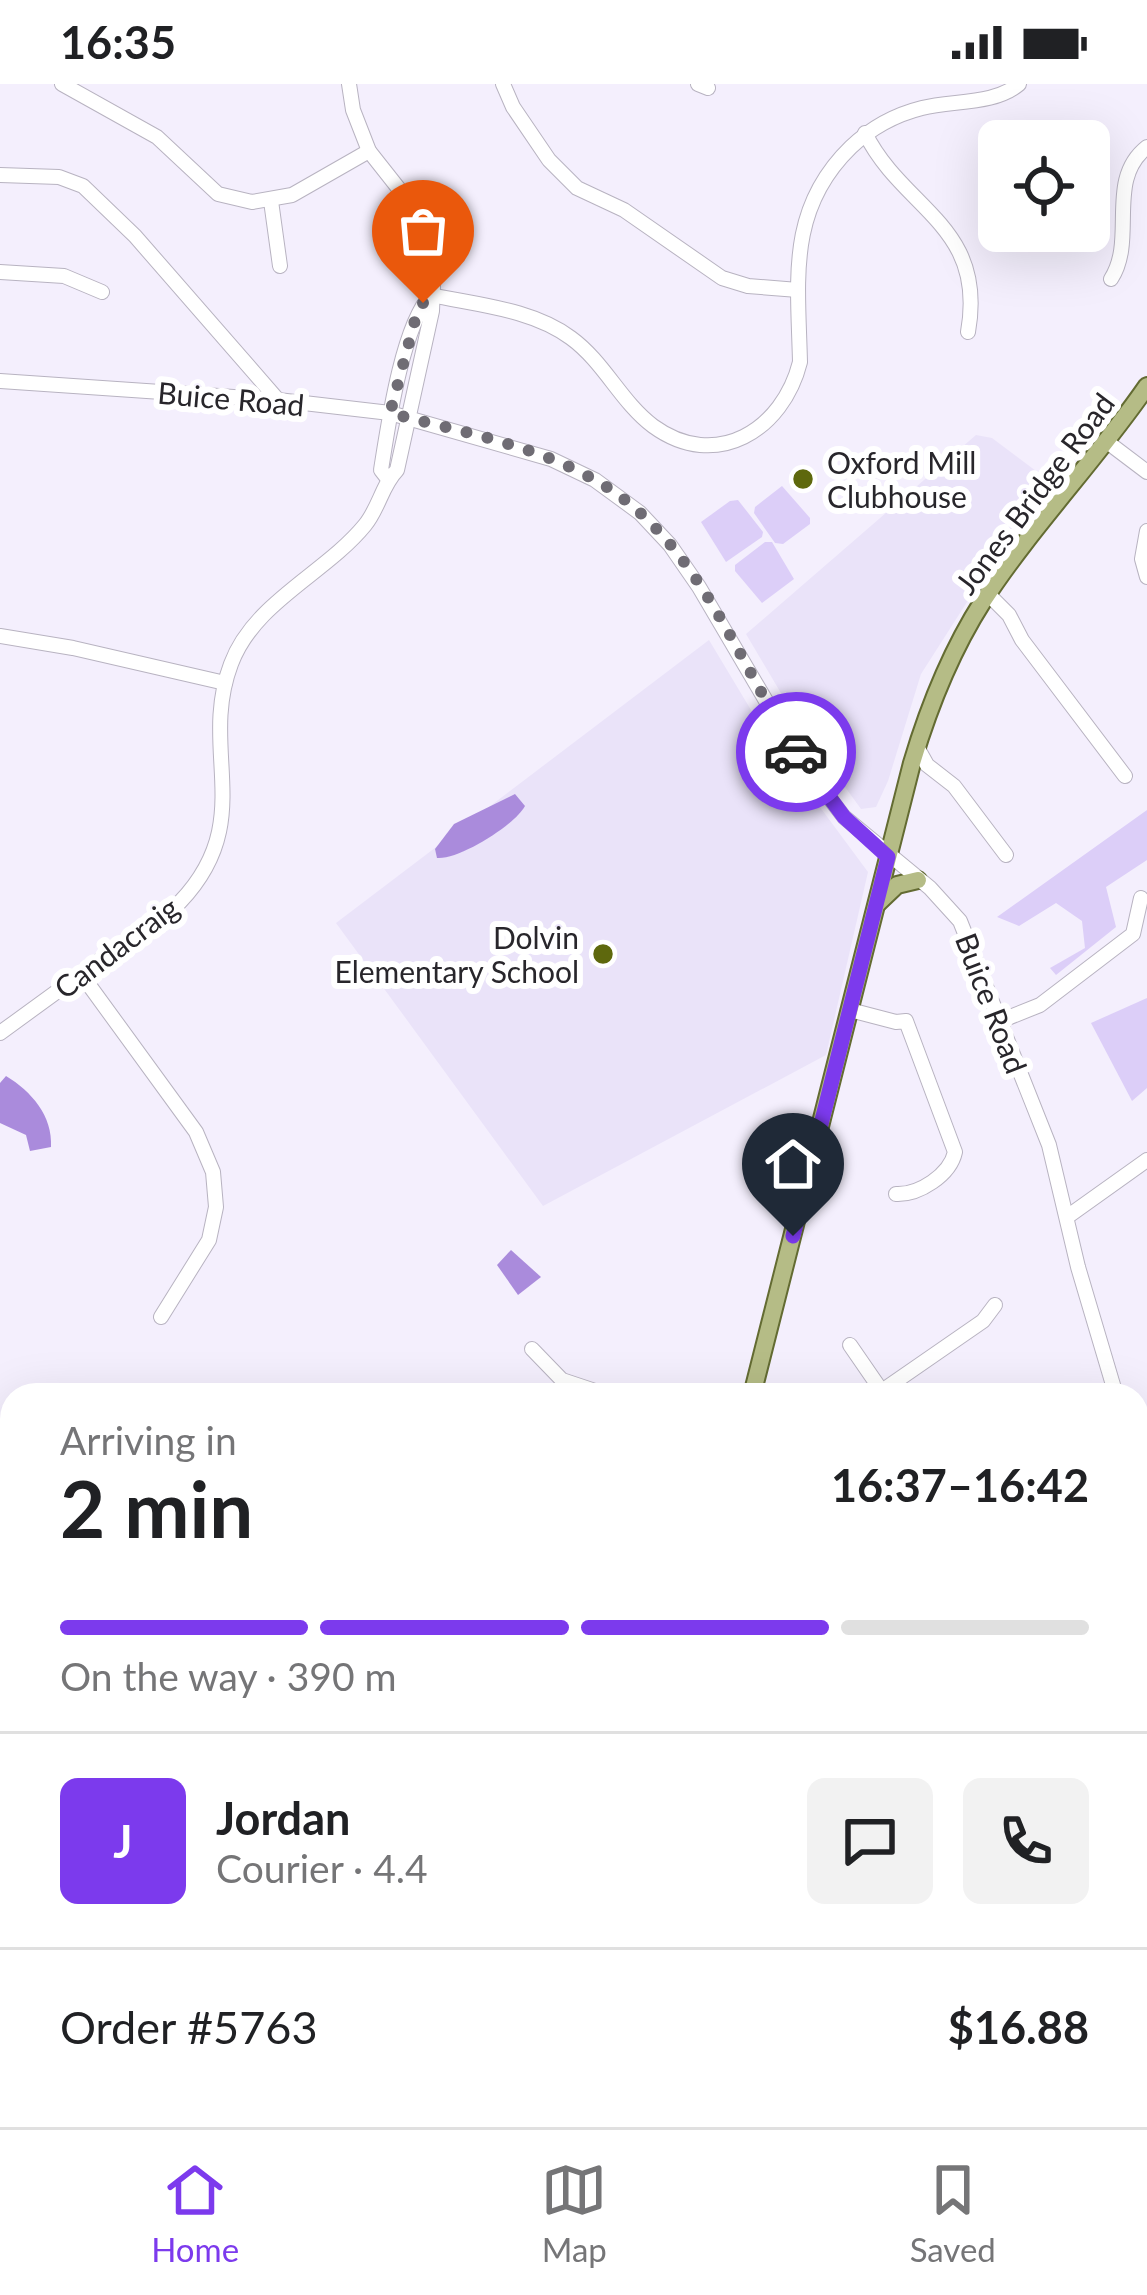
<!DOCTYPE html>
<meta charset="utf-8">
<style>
body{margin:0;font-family:Lato,sans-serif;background:#f2f2f2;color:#202124;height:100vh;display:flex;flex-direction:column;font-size:45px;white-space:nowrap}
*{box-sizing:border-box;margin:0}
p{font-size:39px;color:#757577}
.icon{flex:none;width:66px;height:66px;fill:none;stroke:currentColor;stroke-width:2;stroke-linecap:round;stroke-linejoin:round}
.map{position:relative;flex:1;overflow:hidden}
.side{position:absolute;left:0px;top:1299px;width:1149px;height:744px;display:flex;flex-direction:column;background:#fff;border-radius:36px 36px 0 0;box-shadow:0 12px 48px #0002}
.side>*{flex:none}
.buttons{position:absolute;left:978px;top:36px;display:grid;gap:24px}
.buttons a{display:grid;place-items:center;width:132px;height:132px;border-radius:18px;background:#fff;box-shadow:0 12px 48px #0002;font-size:60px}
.pin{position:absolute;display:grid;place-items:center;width:102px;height:102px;color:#fff;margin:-123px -51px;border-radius:50% 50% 50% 0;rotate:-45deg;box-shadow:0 0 12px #0007}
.pin .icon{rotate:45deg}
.courier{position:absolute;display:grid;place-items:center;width:120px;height:120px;margin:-60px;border:9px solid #7c3aed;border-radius:50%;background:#fff;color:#222;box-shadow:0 3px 15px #0007}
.head em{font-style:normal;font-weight:700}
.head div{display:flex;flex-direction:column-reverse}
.head{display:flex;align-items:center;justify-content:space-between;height:204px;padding:0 60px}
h1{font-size:78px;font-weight:700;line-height:90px}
.bar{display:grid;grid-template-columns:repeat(4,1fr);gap:18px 12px;align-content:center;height:144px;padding:0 60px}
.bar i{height:15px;border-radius:9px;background:#e0e0e0}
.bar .active{background:#7c3aed}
.bar p{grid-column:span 4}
.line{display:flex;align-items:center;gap:30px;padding:0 60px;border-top:3px solid #e0e0e0}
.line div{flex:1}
.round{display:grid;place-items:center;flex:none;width:126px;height:126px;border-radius:18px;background:#f2f2f2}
.status{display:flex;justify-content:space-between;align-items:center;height:84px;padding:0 60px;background:#fff;direction:ltr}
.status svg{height:33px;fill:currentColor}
.tabs{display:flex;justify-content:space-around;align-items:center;height:168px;border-top:3px solid #e0e0e0;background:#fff;font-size:33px;color:#757577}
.tabs a{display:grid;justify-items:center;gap:6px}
.tabs .active{color:#7c3aed}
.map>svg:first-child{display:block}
.built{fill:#eae3f9}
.green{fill:#dccef8}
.water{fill:#aa8bdc}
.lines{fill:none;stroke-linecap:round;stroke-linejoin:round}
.stream{stroke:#aa8bdc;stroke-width:3}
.minor-casing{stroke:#b8b3c1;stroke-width:16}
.major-casing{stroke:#636b32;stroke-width:20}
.minor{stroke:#fff;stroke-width:14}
.major{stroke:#b5bc86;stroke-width:16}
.done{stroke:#6f6c74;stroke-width:12;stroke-dasharray:0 21.6}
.route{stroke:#7c3aed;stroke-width:15}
.poi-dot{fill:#5e680d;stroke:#fff;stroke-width:4.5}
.labels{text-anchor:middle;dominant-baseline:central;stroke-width:12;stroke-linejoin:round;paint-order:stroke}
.street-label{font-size:30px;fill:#28262b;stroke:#fff}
.poi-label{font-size:30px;fill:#28262b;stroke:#fff;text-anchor:start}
</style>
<div class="status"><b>16:35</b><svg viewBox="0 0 49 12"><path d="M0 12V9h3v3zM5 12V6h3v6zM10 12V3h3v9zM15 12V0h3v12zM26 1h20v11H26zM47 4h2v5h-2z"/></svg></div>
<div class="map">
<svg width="1147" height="2043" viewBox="0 0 1147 2043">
<rect width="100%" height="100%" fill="#f4effd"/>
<!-- built -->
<g class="built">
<polygon points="976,351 992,354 1052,399 976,504 921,590 888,697 876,723 861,725 798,638 746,550"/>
<polygon points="709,556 763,646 868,788 826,971 543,1122 336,839"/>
</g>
<!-- green -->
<g class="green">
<polygon points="782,402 810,434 810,440 783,460 775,459 754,429 755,423"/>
<polygon points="738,416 763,448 762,453 726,478 701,438 730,417"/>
<polygon points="765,458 772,458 794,495 762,519 735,487 735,481"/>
<polygon points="1147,726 1147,776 1106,803 1116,843 1056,891 1050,884 1085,864 1082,837 1056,819 1019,842 997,833"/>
<polygon points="1147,914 1147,1004 1132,1017 1091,939"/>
<polygon points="677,2031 815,2031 823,2043 675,2043"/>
</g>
<!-- water -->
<g class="water">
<path d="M515,710L525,722C515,741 459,776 437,774L435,765L454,740Z"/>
<path d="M6,992C31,1007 53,1032 51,1063L30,1067L26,1051L0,1039V999Z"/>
<polygon points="511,1166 541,1193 518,1211 497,1181"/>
</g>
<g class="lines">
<!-- stream -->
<polyline class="stream" points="0,1576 7,1604 12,1706"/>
<defs>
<g id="minor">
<polyline points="62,0 157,53 218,110 252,118 292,111 369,67"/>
<polyline points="503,0 513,23 549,76 577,104 624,126 722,194 748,202 798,206"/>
<polyline points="698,0 708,4"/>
<path d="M865,49C903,126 987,141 968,248"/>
<polyline points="0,91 59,93 83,102 135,152 278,316"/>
<polyline points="271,117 280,182"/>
<polyline points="0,188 64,192 102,208"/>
<path d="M1111,195C1137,155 1105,96 1147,63"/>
<path d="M431,211C477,221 532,225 571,254C604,278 621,318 653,342C716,388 783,346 800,278C798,195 787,125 851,63C872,43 894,31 922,24C953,16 994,21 1019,0"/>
<polyline points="0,297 278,316 390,329 551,375 595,396 640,429 670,461 699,503 802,678 844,733 930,804 960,837 1049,1061 1078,1183 1116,1311"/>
<polyline points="1106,357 1147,388"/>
<path d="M388,395L381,386C388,342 402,242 431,211"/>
<polyline points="1147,447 1142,475 1147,493"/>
<polyline points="988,510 1009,531 1022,556 1125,692"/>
<polyline points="0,552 73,564 225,599"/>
<polyline points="917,663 927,681 954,702 1006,771"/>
<polyline points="81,890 196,1048 213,1088 216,1123 209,1156 161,1233"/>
<path d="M850,926L896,938L906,937L955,1068C950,1091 919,1111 896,1110"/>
<polyline points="1000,937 1040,921 1133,850 1141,814"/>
<path d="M0,949L180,818C258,736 198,667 231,580C254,518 325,490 365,441C379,424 382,401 397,386L432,227L434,177L414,124L369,67L353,26L349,0"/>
<polyline points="1067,1133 1147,1076"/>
<polyline points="850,1261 881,1306"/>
<polyline points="532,1265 562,1296 607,1311"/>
<polyline points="876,1311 983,1237 995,1221"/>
<polyline points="1137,1370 1147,1390"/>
<polyline points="1137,1509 1147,1517"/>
<polyline points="1137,1899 1147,1899"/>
<polyline points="0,1959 12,1975"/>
<polyline points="53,2031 62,2043"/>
<polyline points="218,2031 223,2043"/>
<polyline points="232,2031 237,2043"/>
<polyline points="896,2031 905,2043"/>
<polyline points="1069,2031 1084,2043"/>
<polyline points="248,2043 297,2031"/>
<polyline points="1114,2043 1147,2027"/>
</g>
<g id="major">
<polyline points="877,820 897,801 918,796"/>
<path d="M752,1311L912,679C929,622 951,567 983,517C1032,442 1096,376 1147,302"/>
<polyline points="617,2043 618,2031"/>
</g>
</defs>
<!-- minor casing -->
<use href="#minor" class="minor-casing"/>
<!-- major casing -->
<use href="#major" class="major-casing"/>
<!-- minor -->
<use href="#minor" class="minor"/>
<!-- major -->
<use href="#major" class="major"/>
</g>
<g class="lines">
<!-- done -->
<path class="done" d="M423,219L418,225L390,329C466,349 552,364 617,410C702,471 741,582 796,668"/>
<!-- route -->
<polyline class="route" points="793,1152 888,773 844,733 796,668"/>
</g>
<!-- markers -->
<g class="poi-dot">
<circle cx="803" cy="395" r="12"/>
<circle cx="603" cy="870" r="12"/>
</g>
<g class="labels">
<!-- street labels -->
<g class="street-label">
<text transform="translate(231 314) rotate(5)">Buice Road</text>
<text transform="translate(1034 409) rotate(-53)">Jones Bridge Road</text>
<text transform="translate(116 863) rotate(-37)">Candacraig</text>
<text transform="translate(992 919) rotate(69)">Buice Road</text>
</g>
<!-- poi labels -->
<g class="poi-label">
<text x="827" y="378">Oxford Mill<tspan x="827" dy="34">Clubhouse</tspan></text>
<text x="579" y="853" text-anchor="end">Dolvin<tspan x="579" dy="34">Elementary School</tspan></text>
</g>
</g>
</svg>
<div class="buttons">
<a><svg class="icon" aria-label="locate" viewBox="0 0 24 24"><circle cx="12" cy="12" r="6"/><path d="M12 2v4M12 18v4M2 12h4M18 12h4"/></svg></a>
</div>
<div class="pin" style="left:423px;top:219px;background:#ea580c"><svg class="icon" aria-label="bag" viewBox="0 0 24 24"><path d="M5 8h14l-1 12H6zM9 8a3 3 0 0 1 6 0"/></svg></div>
<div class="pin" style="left:793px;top:1152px;background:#1f2937"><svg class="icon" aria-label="home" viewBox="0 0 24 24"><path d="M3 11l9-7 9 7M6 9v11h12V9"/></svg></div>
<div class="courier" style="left:796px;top:668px"><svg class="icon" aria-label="car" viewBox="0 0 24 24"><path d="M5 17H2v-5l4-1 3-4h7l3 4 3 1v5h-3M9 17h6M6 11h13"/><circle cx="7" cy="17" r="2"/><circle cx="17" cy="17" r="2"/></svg></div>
<section class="side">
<div class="head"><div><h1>2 min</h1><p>Arriving in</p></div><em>16:37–16:42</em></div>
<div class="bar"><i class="active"></i><i class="active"></i><i class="active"></i><i></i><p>On the way · 390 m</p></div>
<div class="line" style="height:216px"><b class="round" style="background:#7c3aed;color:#fff">J</b><div><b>Jordan</b><p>Courier · 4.4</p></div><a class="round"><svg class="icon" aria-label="chat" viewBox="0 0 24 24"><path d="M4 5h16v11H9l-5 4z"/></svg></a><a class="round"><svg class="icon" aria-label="phone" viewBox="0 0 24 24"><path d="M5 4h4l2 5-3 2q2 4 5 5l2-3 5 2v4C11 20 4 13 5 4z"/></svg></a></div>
<div class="line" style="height:156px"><div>Order #5763</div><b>$16.88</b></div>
</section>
</div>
<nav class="tabs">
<a class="active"><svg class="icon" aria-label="home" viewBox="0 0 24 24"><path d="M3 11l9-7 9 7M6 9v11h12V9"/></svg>Home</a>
<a><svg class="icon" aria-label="map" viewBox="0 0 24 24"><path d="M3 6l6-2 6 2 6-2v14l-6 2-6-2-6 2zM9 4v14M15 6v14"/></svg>Map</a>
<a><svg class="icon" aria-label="saved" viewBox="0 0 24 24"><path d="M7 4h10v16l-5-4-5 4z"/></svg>Saved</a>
</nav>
